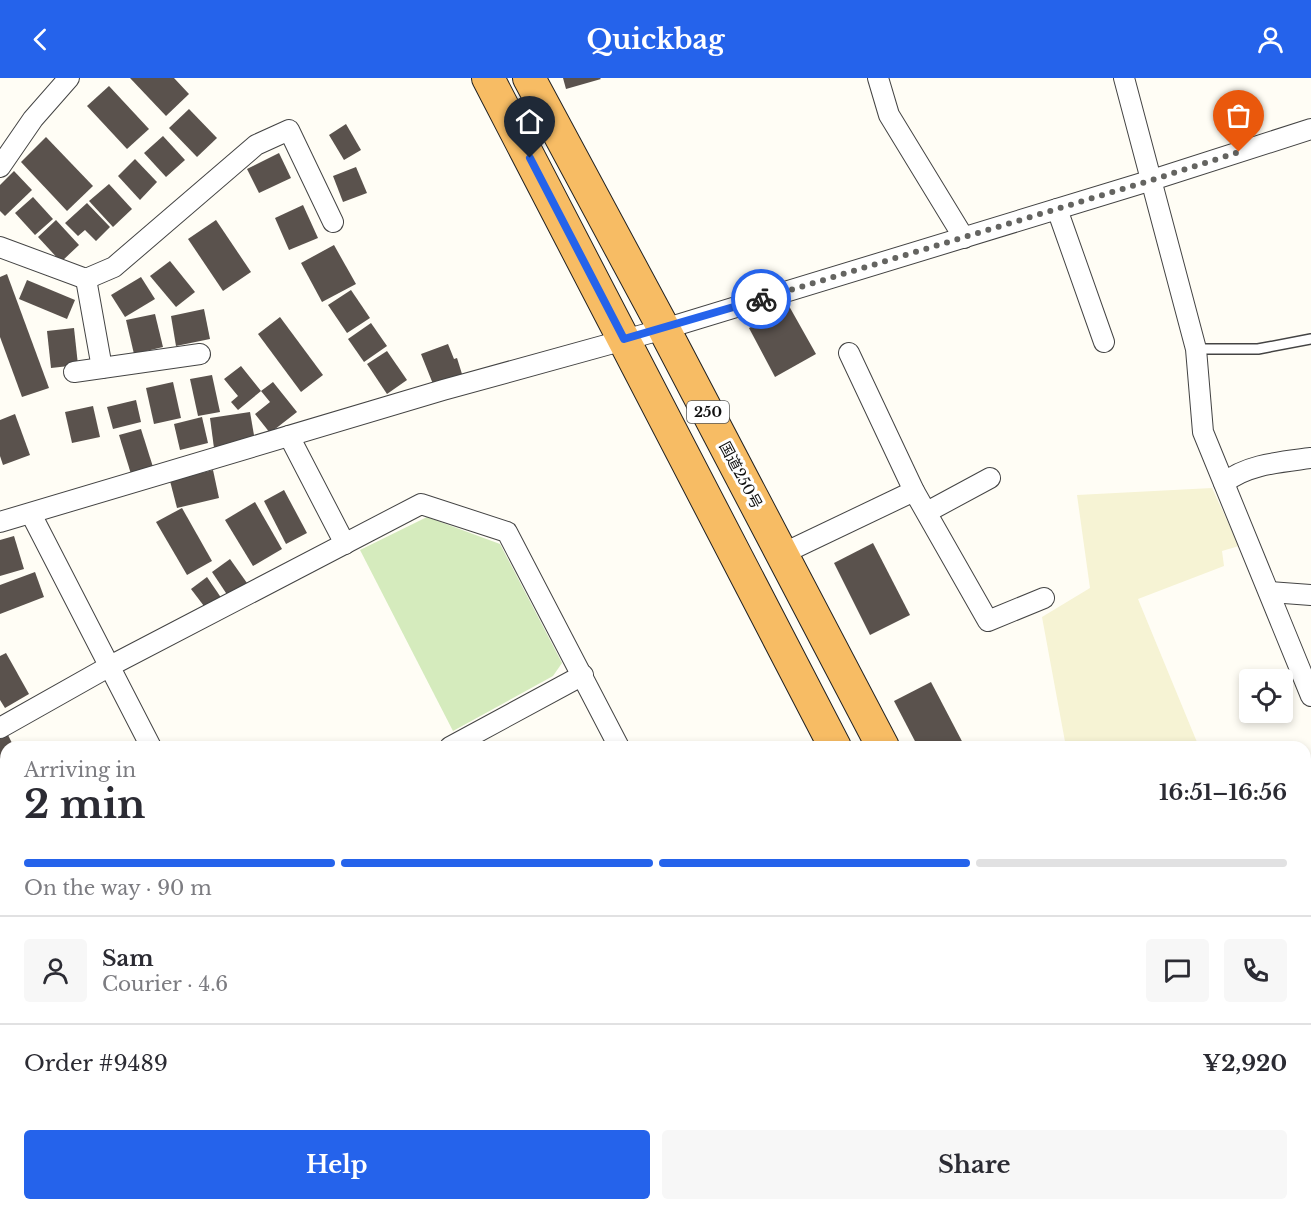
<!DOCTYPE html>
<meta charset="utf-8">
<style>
body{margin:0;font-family:"Libre Baskerville","Noto Sans JP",serif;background:#f7f7f7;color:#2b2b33;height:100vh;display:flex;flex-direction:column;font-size:22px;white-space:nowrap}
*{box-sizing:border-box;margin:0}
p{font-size:20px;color:#7c7c81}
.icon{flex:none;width:33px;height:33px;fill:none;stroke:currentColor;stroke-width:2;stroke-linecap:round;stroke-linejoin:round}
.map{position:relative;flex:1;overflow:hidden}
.side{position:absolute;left:0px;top:663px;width:1311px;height:470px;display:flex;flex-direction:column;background:#fff;border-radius:18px 18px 0 0;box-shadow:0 3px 9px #0003}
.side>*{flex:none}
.controls{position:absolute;left:1239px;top:591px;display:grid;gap:12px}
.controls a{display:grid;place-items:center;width:54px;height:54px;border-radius:6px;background:#fff;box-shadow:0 3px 9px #0003;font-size:30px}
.pin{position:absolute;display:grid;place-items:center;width:51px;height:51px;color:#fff;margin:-62px -26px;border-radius:50% 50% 50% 0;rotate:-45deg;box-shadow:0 0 6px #0007}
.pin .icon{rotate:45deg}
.courier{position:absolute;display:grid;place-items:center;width:60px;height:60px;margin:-30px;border:4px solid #2563eb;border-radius:50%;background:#fff;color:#222;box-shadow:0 2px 8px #0007}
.head em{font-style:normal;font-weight:800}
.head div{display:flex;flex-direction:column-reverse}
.head{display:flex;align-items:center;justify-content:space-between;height:102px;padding:0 24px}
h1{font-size:39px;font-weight:800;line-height:45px}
.bar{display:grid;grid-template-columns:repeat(4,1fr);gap:9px 6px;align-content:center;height:72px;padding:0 24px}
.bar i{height:8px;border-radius:4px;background:#e1e1e2}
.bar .current{background:#2563eb}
.bar p{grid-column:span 4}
.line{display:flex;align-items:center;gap:15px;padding:0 24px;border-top:2px solid #e1e1e2}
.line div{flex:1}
.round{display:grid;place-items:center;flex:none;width:63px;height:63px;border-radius:6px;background:#f7f7f7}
.primary-button{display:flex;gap:12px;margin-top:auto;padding:12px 24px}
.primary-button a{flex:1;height:69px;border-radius:6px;background:#2563eb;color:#fff;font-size:24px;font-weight:800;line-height:69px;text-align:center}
.primary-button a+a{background:#f7f7f7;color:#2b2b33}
header{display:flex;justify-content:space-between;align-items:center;height:78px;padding:0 24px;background:#2563eb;color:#fff;font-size:27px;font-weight:800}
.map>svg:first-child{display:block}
.farmland{fill:#f6f3d4}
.green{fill:#d5ebbd}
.building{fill:#5a524d}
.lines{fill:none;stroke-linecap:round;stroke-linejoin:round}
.service-casing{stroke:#444;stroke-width:12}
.minor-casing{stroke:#444;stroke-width:22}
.trunk-casing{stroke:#222;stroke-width:34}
.service{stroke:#fff;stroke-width:9}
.minor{stroke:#fff;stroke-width:20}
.trunk{stroke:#f7bc64;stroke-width:32}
.done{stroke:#646461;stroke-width:6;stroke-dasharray:0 10.8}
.route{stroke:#2563eb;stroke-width:8}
.labels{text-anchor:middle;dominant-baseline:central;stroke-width:6;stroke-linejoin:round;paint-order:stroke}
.shield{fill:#fff;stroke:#585858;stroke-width:1.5}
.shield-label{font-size:14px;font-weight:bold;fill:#111}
.street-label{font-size:15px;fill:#111;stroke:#fff}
</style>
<header><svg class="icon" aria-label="back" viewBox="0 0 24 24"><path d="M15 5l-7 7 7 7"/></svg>Quickbag<svg class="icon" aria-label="person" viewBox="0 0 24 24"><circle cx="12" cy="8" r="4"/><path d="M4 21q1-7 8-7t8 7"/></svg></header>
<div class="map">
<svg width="1311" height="1132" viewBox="0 0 1311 1132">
<rect width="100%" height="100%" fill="#fffdf5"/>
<!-- farmland -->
<polygon class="farmland" points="1212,410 1239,468 1222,473 1224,488 1138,521 1199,669 1066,669 1042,539 1090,510 1077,417"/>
<!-- green -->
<polygon class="green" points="427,439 500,466 562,585 553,598 453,653 360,472"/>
<!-- building -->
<g class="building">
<polygon points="130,0 174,0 189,16 166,38"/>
<polygon points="563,0 600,0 601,1 566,11"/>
<polygon points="109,8 149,51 127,71 87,28"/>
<polygon points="189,31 217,60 197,79 169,50"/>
<polygon points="346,46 361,72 344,82 329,57"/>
<polygon points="163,58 185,82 166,99 144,75"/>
<polygon points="46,59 93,108 67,133 21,84"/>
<polygon points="279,75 291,100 259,115 247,91"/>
<polygon points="135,81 157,104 140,122 118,98"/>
<polygon points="356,89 367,115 343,124 333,98"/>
<polygon points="14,93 32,112 5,138 0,133 0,107"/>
<polygon points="109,106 132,131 113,149 89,123"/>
<polygon points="33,119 53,141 35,157 15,135"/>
<polygon points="87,125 110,149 96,163 85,152 78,158 65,145"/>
<polygon points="303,127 318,160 289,172 275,140"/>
<polygon points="56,142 79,167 61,184 38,159"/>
<polygon points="216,142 251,194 223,213 188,161"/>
<polygon points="334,167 356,206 322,224 301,185"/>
<polygon points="170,183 195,214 176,229 150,198"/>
<polygon points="7,196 49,310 22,319 0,259 0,199"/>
<polygon points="141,199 155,221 125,239 111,217"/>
<polygon points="27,202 75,222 67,241 19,221"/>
<polygon points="351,212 370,240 347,255 328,227"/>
<polygon points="789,228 816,276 775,299 749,250"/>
<polygon points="204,231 210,261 176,268 171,238"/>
<polygon points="155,236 163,269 134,276 126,242"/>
<polygon points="280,239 323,297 301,314 258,256"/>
<polygon points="371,245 387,268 364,284 348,261"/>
<polygon points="74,250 78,287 51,290 47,253"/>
<polygon points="448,266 454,281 457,280 462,296 433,306 421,276"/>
<polygon points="387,273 407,302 387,316 367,286"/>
<polygon points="241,288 261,313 238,332 231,324 238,318 224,301"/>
<polygon points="212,297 220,334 198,338 190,301"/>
<polygon points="173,304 181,340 154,346 146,310"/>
<polygon points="273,304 297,334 270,355 255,336 270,324 261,313"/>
<polygon points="136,322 141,344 113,351 107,329"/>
<polygon points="93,328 100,359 72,365 65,334"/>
<polygon points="250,334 255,363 214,370 210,340"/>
<polygon points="15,336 30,377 3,387 0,378 0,342"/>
<polygon points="202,339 208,365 180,372 174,346"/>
<polygon points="141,351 153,389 131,396 119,357"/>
<polygon points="213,392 219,420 177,430 170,403"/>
<polygon points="284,412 307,455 286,466 264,423"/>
<polygon points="255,424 282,471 253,488 225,442"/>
<polygon points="182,430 212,483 187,497 156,444"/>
<polygon points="14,458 24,491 0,498 0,462"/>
<polygon points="873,465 910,537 870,557 834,485"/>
<polygon points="230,481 247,505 228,518 212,494"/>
<polygon points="35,494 44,519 0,536 0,507"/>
<polygon points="207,499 222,521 207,532 191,511"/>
<polygon points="6,575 29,616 5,630 0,622 0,578"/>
<polygon points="931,604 965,669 918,669 894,623"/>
<polygon points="8,657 14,669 6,669 6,699 0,702 0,661"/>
<polygon points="6,710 6,734 0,722 0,713"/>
<polygon points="896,1126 939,1126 941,1132 898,1132"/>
</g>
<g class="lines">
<defs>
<polyline id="service" points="1196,271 1258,271 1311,261"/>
<g id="minor">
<polyline points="878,0 889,37 964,160"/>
<polyline points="1124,0 1196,271 1203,354 1311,618"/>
<polyline points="0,89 33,41 69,0"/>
<polyline points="1057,131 1104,264"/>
<polyline points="0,169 86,201 114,189 256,67 289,52 333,144"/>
<polyline points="86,201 102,290"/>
<polyline points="849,275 914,413 988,543 1044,520"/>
<polyline points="74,294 200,276"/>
<polyline points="289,358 345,466"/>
<path d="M1224,405C1247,386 1282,384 1311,380"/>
<polyline points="927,434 990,400"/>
<polyline points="31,436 151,669"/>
<polyline points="0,444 443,312 664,251 1152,102 1311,51"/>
<polyline points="782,476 914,413"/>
<polyline points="1269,514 1311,517"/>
<polyline points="0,650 110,588 421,426 507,454 619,669"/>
<polyline points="450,669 583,597"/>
<polyline points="0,857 6,868"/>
<polyline points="1305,877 1311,874"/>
<polyline points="1305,1075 1311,1086"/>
<polyline points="388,1126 391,1132"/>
<polyline points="853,1126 855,1132"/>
<polyline points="57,1132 67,1126"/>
<polyline points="713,1132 725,1126"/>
</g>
<g id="trunk">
<polyline points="488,0 835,669"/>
<polyline points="529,0 664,251 883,669"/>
<polyline points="1060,1126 1062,1132"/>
<polyline points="1096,1126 1098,1132"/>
</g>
</defs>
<!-- service casing -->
<use href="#service" class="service-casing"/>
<!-- minor casing -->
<use href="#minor" class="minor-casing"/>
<!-- trunk casing -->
<use href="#trunk" class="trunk-casing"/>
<!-- service -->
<use href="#service" class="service"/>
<!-- minor -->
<use href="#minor" class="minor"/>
<!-- trunk -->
<use href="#trunk" class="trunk"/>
</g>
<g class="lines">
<!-- done -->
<polyline class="done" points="761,221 1152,102 1239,74"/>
<!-- route -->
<polyline class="route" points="530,80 624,261 761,221"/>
</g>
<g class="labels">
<!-- shield labels -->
<rect class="shield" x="687" y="323" width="42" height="22" rx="4.5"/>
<g class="shield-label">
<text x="708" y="334">250</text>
</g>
<!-- street labels -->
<g class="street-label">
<text transform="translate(741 397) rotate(62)">国道250号</text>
</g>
</g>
</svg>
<div class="controls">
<a><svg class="icon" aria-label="locate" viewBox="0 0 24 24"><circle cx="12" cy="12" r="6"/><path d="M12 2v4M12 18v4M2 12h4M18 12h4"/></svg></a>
</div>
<div class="pin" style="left:1239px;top:74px;background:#ea580c"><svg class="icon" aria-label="bag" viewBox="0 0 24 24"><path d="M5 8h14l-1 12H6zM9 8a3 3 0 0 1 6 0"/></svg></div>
<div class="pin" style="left:530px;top:80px;background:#1f2937"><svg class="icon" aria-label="home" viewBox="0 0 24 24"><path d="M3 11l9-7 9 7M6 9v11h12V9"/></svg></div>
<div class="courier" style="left:761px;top:221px"><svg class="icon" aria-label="bike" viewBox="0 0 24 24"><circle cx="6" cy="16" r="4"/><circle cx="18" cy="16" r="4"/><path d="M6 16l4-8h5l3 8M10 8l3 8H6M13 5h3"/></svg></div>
<section class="side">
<div class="head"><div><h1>2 min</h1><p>Arriving in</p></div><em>16:51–16:56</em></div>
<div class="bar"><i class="current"></i><i class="current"></i><i class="current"></i><i></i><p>On the way · 90 m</p></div>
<div class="line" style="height:108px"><a class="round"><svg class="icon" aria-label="person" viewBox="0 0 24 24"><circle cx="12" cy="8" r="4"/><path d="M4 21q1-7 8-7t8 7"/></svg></a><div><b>Sam</b><p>Courier · 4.6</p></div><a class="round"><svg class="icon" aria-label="chat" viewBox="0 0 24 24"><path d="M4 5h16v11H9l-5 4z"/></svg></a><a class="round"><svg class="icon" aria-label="phone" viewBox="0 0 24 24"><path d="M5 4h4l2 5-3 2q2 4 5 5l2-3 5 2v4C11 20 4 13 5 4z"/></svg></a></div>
<div class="line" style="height:78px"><div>Order #9489</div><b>¥2,920</b></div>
<div class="primary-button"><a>Help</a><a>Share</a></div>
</section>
</div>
